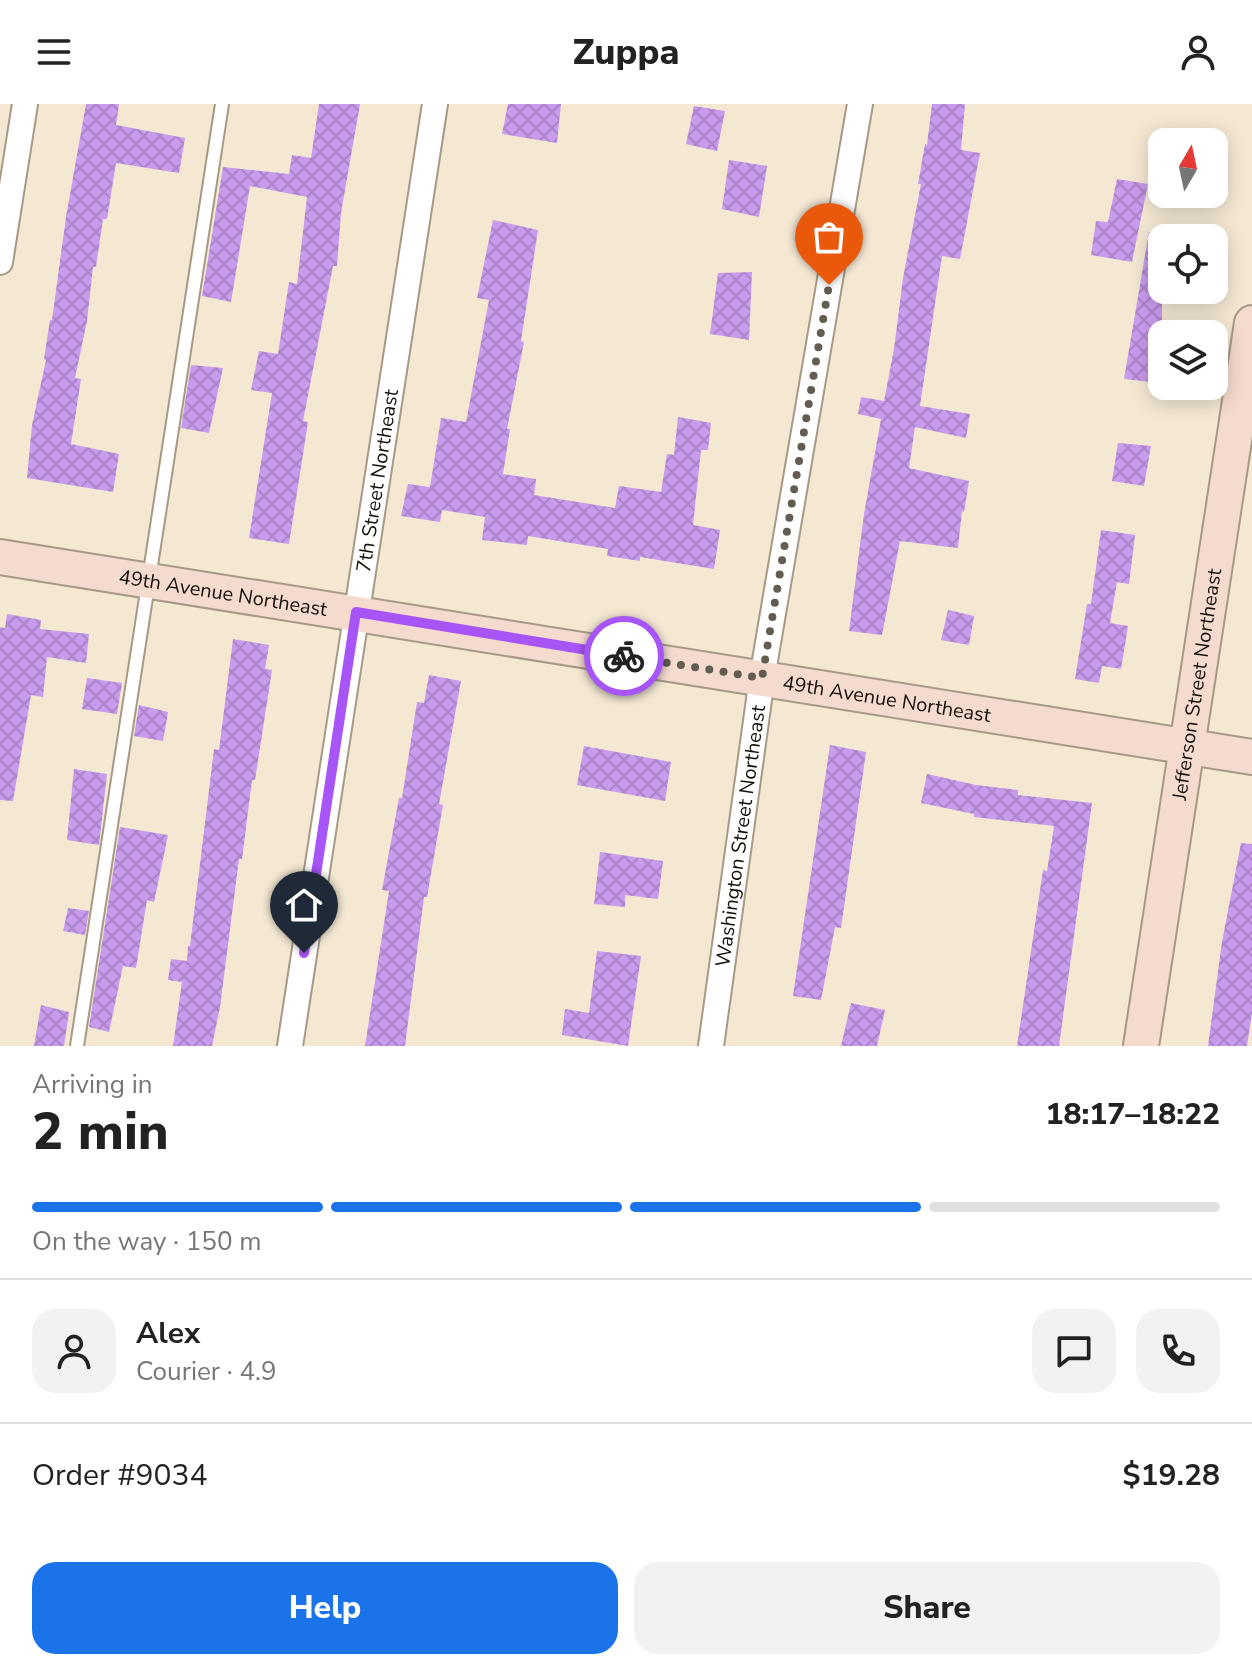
<!DOCTYPE html>
<meta charset="utf-8">
<style>
body{margin:0;font-family:"Nunito Sans",sans-serif;background:#f2f2f2;color:#222;height:100vh;display:flex;flex-direction:column;font-size:30px;white-space:nowrap}
*{box-sizing:border-box;margin:0}
p{font-size:26px;color:#767676}
.icon{flex:none;width:44px;height:44px;fill:none;stroke:currentColor;stroke-width:2;stroke-linecap:round;stroke-linejoin:round}
.map{position:relative;height:942px;overflow:hidden}
.sheet{display:flex;flex-direction:column;background:#fff;flex:1}
.sheet>*{flex:none}
.needle{width:52px;rotate:9deg}
.controls{position:absolute;left:1148px;top:24px;display:grid;gap:16px}
.controls a{display:grid;place-items:center;width:80px;height:80px;border-radius:16px;background:#fff;box-shadow:0 4px 20px #0003;font-size:40px}
.pin{position:absolute;display:grid;place-items:center;width:68px;height:68px;color:#fff;margin:-82px -34px;border-radius:50% 50% 50% 0;rotate:-45deg;box-shadow:0 0 8px #0007}
.pin .icon{rotate:45deg}
.courier{position:absolute;display:grid;place-items:center;width:80px;height:80px;margin:-40px;border:6px solid #a855f7;border-radius:50%;background:#fff;color:#222;box-shadow:0 2px 10px #0007}
.head em{font-style:normal;font-weight:800}
.head div{display:flex;flex-direction:column-reverse}
.head{display:flex;align-items:center;justify-content:space-between;height:136px;padding:0 32px}
h1{font-size:52px;font-weight:800;line-height:60px}
.bar{display:grid;grid-template-columns:repeat(4,1fr);gap:12px 8px;align-content:center;height:96px;padding:0 32px}
.bar i{height:10px;border-radius:6px;background:#e0e0e0}
.bar .selected{background:#1a73e8}
.bar p{grid-column:span 4}
.line{display:flex;align-items:center;gap:20px;padding:0 32px;border-top:2px solid #e0e0e0}
.line div{flex:1}
.round{display:grid;place-items:center;flex:none;width:84px;height:84px;border-radius:24px;background:#f2f2f2}
.button{display:flex;gap:16px;margin-top:auto;padding:16px 32px}
.button a{flex:1;height:92px;border-radius:24px;background:#1a73e8;color:#fff;font-size:32px;font-weight:800;line-height:92px;text-align:center}
.button a+a{background:#f2f2f2;color:#222}
header{display:flex;justify-content:space-between;align-items:center;height:104px;padding:0 32px;background:#fff;font-size:36px;font-weight:800}
.map>svg:first-child{display:block}
.building{fill:url(#building-cross-hatch)}
.lines{fill:none;stroke-linecap:round;stroke-linejoin:round}
.lane-casing{stroke:#a69a87;stroke-width:16}
.street-casing{stroke:#a69a87;stroke-width:28}
.secondary-casing{stroke:#a69a87;stroke-width:38}
.lane{stroke:#fff;stroke-width:12}
.street{stroke:#fff;stroke-width:24}
.secondary{stroke:#f5dace;stroke-width:34}
.done{stroke:#635c50;stroke-width:8;stroke-dasharray:0 14.4}
.route{stroke:#a855f7;stroke-width:10}
.labels{text-anchor:middle;dominant-baseline:central;stroke-width:6;stroke-linejoin:round;paint-order:stroke}
.street-label{font-size:20px;fill:#15110a;stroke:#fdf6e9}
</style>
<header><svg class="icon" aria-label="menu" viewBox="0 0 24 24"><path d="M4 6h16M4 12h16M4 18h16"/></svg>Zuppa<svg class="icon" aria-label="person" viewBox="0 0 24 24"><circle cx="12" cy="8" r="4"/><path d="M4 21q1-7 8-7t8 7"/></svg></header>
<div class="map">
<svg width="1252" height="942" viewBox="0 0 1252 942">
<defs>
<pattern id="building-cross-hatch" width="8" height="8" patternUnits="userSpaceOnUse" patternTransform="scale(2)"><rect width="8" height="8" fill="#c99bed"/><path d="M0 0l8 8M0 8l8-8" fill="none" stroke="#ac84ca"/></pattern>
</defs>
<rect width="100%" height="100%" fill="#f4e8d3"/>
<!-- building -->
<g class="building">
<polygon points="86,0 119,0 116,21 185,34 179,69 116,59 107,115 103,115 96,163 93,163 87,217 75,274 81,275 71,340 119,350 113,388 27,374 32,321 46,256 44,255 50,216 52,216 66,113"/>
<polygon points="319,0 360,0 341,109 337,162 333,162 303,317 308,318 289,440 249,434 272,289 251,286 259,247 278,250 289,178 297,180 307,93 250,82 231,198 202,192 223,63 289,70 292,51 311,54"/>
<polygon points="508,0 561,0 557,39 502,30"/>
<polygon points="932,0 965,0 961,46 980,49 960,155 942,152 920,302 970,310 966,334 915,323 909,364 969,377 964,408 962,407 958,444 900,437 882,531 849,527 864,410 881,315 858,310 861,293 884,297 894,245 903,174 921,80 918,80 925,40 927,41"/>
<polygon points="694,2 725,7 717,47 686,40"/>
<polygon points="729,56 767,62 759,113 722,105"/>
<polygon points="1117,75 1148,80 1132,158 1091,151 1096,117 1108,118"/>
<polygon points="493,116 538,126 521,237 524,238 507,325 510,325 503,370 536,375 534,391 615,404 619,382 661,388 667,350 674,351 678,313 711,319 708,346 701,346 693,421 720,426 714,465 640,453 640,457 607,452 608,445 528,432 527,441 482,436 485,413 442,406 440,418 401,412 408,380 430,383 441,314 466,318 489,196 477,194"/>
<polygon points="1149,128 1162,128 1162,279 1124,275"/>
<polygon points="752,168 749,236 710,230 718,169"/>
<polygon points="191,261 223,264 209,329 181,324"/>
<polygon points="1118,339 1151,342 1144,382 1112,377"/>
<polygon points="1101,426 1135,431 1129,480 1117,478 1110,519 1128,522 1121,565 1102,562 1099,579 1075,575 1087,500 1091,500"/>
<polygon points="948,506 974,512 969,541 941,536"/>
<polygon points="7,510 41,516 40,525 89,530 86,559 47,553 43,593 31,591 13,697 0,696 0,523 5,524"/>
<polygon points="233,535 269,541 265,565 272,566 255,676 252,676 242,755 239,755 220,903 212,942 173,942 182,878 168,876 171,855 187,857 188,842 190,842 214,645 219,646"/>
<polygon points="429,571 461,577 439,700 443,701 427,793 424,793 405,942 365,942 389,787 382,786 399,694 402,694 417,598 424,599"/>
<polygon points="87,574 122,579 117,610 82,605"/>
<polygon points="139,601 168,608 163,637 134,632"/>
<polygon points="830,641 866,648 841,824 835,823 821,896 793,892"/>
<polygon points="584,642 671,658 665,697 577,681"/>
<polygon points="74,665 107,670 99,741 67,736"/>
<polygon points="927,670 976,681 1018,686 1018,691 1092,699 1059,942 1017,942 1043,766 1047,767 1054,722 974,713 974,710 921,699"/>
<polygon points="120,723 168,731 154,798 147,796 136,864 123,862 109,928 89,923"/>
<polygon points="1241,739 1252,740 1252,909 1247,942 1208,942 1222,838"/>
<polygon points="600,748 663,757 658,795 625,791 625,803 594,800"/>
<polygon points="68,804 89,807 85,831 63,827"/>
<polygon points="597,847 641,852 628,942 562,931 565,905 589,909"/>
<polygon points="851,899 885,906 877,942 841,942"/>
<polygon points="41,901 69,908 64,942 34,942"/>
</g>
<g class="lines">
<defs>
<polyline id="lane" points="77,942 222,0"/>
<g id="street">
<polyline points="0,158 25,0"/>
<path id="s1" d="M290,942L435,0"/>
<path id="s2" d="M711,942L762,574L860,0"/>
</g>
<g id="secondary">
<path id="s3" d="M0,453L1252,653"/>
<path id="s4" d="M1141,942L1252,219"/>
</g>
</defs>
<!-- lane casing -->
<use href="#lane" class="lane-casing"/>
<!-- street casing -->
<use href="#street" class="street-casing"/>
<!-- secondary casing -->
<use href="#secondary" class="secondary-casing"/>
<!-- lane -->
<use href="#lane" class="lane"/>
<!-- street -->
<use href="#street" class="street"/>
<!-- secondary -->
<use href="#secondary" class="secondary"/>
</g>
<g class="lines">
<!-- done -->
<polyline class="done" points="624,552 762,574 829,181"/>
<!-- route -->
<polyline class="route" points="304,849 356,508 624,552"/>
</g>
<g class="labels">
<!-- street labels -->
<g class="street-label">
<text stroke="none"><textPath href="#s1" startOffset="572">7th Street Northeast</textPath></text>
<text stroke="none"><textPath href="#s3" startOffset="226">49th Avenue Northeast</textPath></text>
<text stroke="none"><textPath href="#s4" startOffset="366">Jefferson Street Northeast</textPath></text>
<text stroke="none"><textPath href="#s3" startOffset="898">49th Avenue Northeast</textPath></text>
<text stroke="none"><textPath href="#s2" startOffset="212">Washington Street Northeast</textPath></text>
</g>
</g>
</svg>
<div class="controls">
<a><svg class="needle" viewBox="-14 -14 28 28"><path d="M0-13l5 13h-10z" fill="#e53935"/><path d="M0 13l5-13h-10z" fill="#767676"/></svg></a>
<a><svg class="icon" aria-label="locate" viewBox="0 0 24 24"><circle cx="12" cy="12" r="6"/><path d="M12 2v4M12 18v4M2 12h4M18 12h4"/></svg></a>
<a><svg class="icon" aria-label="layers" viewBox="0 0 24 24"><path d="M12 4l9 5-9 5-9-5zM3 14l9 5 9-5"/></svg></a>
</div>
<div class="pin" style="left:829px;top:181px;background:#ea580c"><svg class="icon" aria-label="bag" viewBox="0 0 24 24"><path d="M5 8h14l-1 12H6zM9 8a3 3 0 0 1 6 0"/></svg></div>
<div class="pin" style="left:304px;top:849px;background:#1f2937"><svg class="icon" aria-label="home" viewBox="0 0 24 24"><path d="M3 11l9-7 9 7M6 9v11h12V9"/></svg></div>
<div class="courier" style="left:624px;top:552px"><svg class="icon" aria-label="bike" viewBox="0 0 24 24"><circle cx="6" cy="16" r="4"/><circle cx="18" cy="16" r="4"/><path d="M6 16l4-8h5l3 8M10 8l3 8H6M13 5h3"/></svg></div>
</div>
<section class="sheet">
<div class="head"><div><h1>2 min</h1><p>Arriving in</p></div><em>18:17–18:22</em></div>
<div class="bar"><i class="selected"></i><i class="selected"></i><i class="selected"></i><i></i><p>On the way · 150 m</p></div>
<div class="line" style="height:144px"><a class="round"><svg class="icon" aria-label="person" viewBox="0 0 24 24"><circle cx="12" cy="8" r="4"/><path d="M4 21q1-7 8-7t8 7"/></svg></a><div><b>Alex</b><p>Courier · 4.9</p></div><a class="round"><svg class="icon" aria-label="chat" viewBox="0 0 24 24"><path d="M4 5h16v11H9l-5 4z"/></svg></a><a class="round"><svg class="icon" aria-label="phone" viewBox="0 0 24 24"><path d="M5 4h4l2 5-3 2q2 4 5 5l2-3 5 2v4C11 20 4 13 5 4z"/></svg></a></div>
<div class="line" style="height:104px"><div>Order #9034</div><b>$19.28</b></div>
<div class="button"><a>Help</a><a>Share</a></div>
</section>
